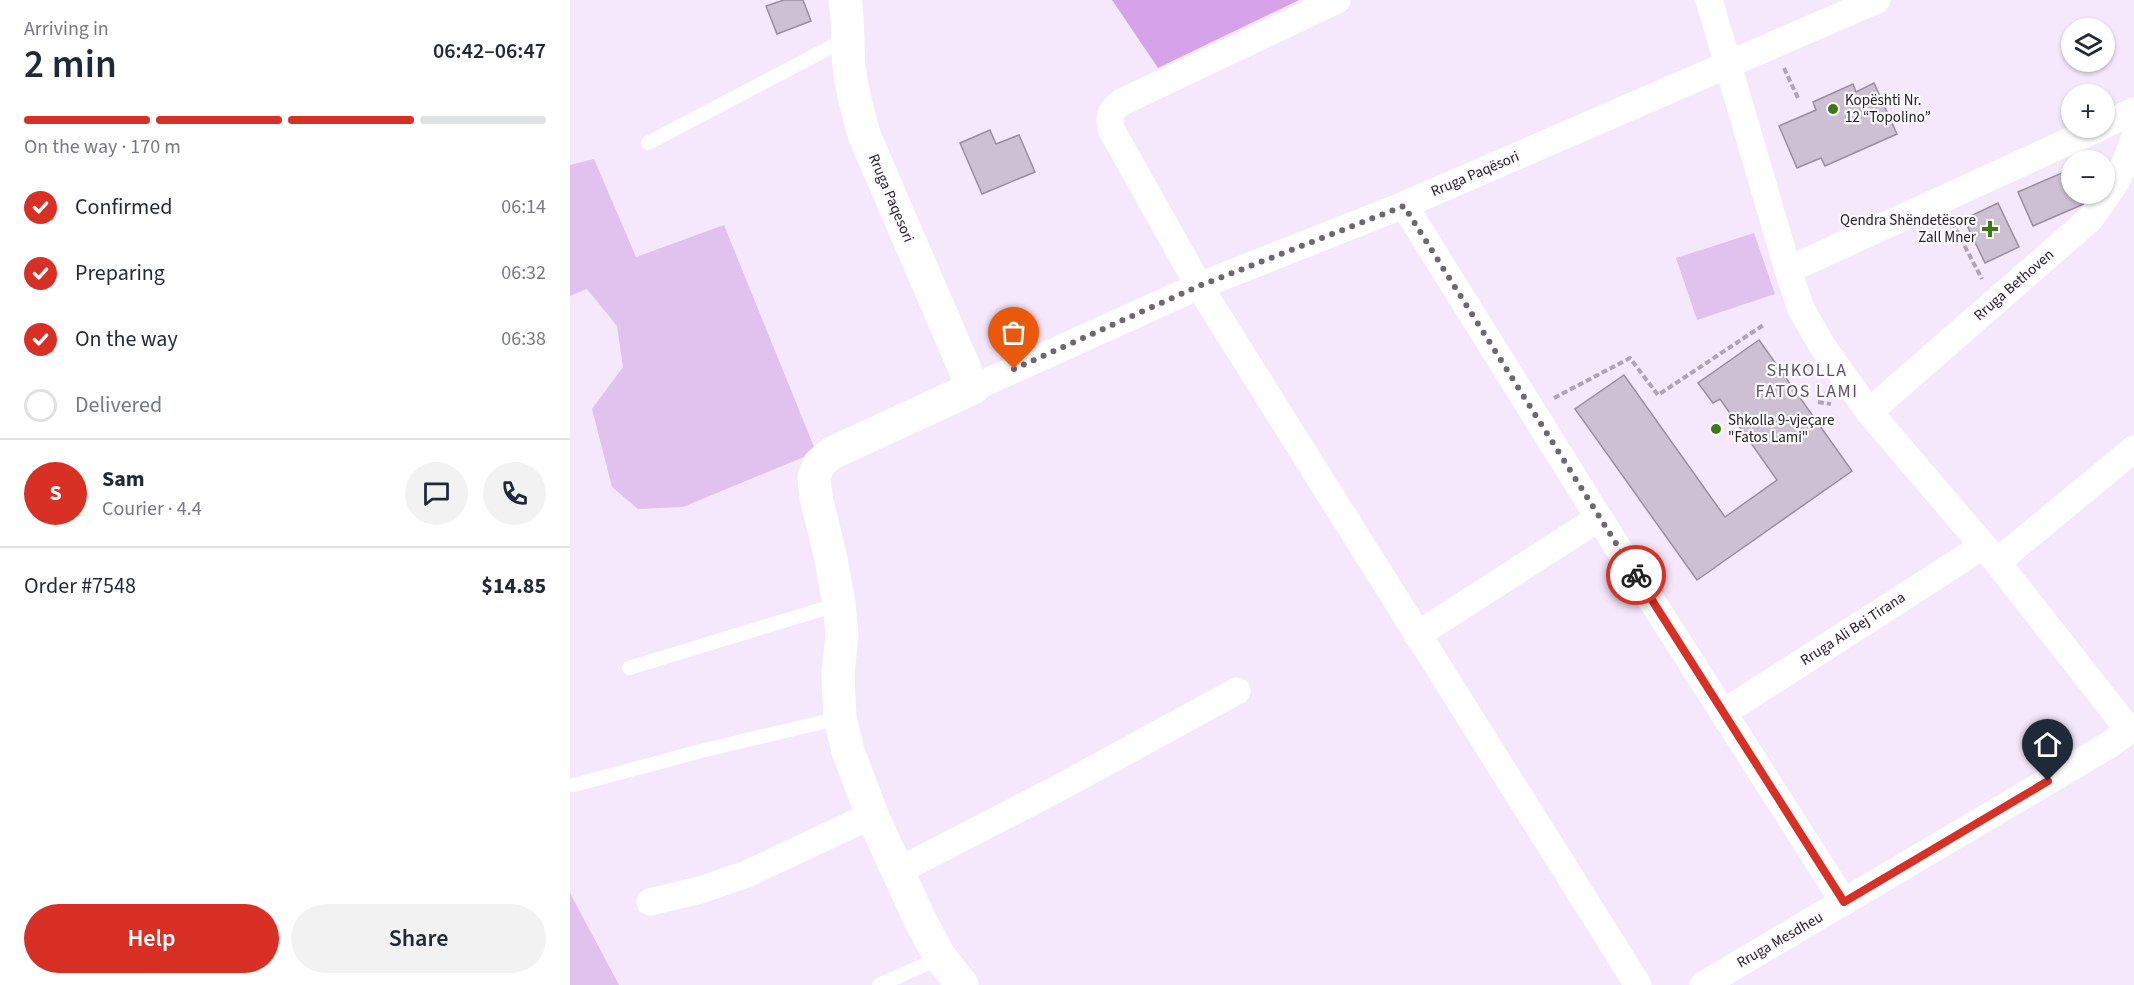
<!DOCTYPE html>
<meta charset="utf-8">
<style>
body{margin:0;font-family:"Source Sans 3",sans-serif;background:#f2f2f3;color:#1f2937;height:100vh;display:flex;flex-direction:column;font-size:22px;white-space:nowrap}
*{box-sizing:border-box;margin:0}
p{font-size:20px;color:#747a83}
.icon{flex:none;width:33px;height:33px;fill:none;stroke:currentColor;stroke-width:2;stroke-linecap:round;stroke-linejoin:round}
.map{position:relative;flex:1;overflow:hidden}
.sheet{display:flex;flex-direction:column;background:#fff;width:570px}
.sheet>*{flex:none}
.tools{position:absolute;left:1491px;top:18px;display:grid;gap:12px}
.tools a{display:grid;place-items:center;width:54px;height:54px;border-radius:50%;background:#fff;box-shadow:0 2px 4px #0004;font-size:30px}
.pin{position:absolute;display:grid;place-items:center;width:51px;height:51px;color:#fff;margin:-62px -26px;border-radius:50% 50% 50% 0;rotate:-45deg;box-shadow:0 0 6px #0007}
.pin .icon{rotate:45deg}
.courier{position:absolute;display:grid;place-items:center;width:60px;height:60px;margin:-30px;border:4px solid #d93025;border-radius:50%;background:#fff;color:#222;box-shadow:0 2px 8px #0007}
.head em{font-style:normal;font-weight:600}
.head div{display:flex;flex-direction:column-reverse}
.head{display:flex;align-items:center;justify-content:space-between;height:102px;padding:0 24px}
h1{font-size:39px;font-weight:600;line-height:45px}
.bar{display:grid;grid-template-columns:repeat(4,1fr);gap:9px 6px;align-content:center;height:72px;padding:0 24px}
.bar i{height:8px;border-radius:4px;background:#e0e1e3}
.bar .current{background:#d93025}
.bar p{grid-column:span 4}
.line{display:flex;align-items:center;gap:15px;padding:0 24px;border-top:2px solid #e0e1e3}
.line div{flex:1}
.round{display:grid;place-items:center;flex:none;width:63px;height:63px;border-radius:32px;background:#f2f2f3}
ol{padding:0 24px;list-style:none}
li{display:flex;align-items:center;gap:18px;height:66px}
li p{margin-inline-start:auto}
li .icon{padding:6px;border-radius:50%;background:#d93025;color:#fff;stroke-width:4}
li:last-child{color:#747a83}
li i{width:33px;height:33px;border:3px solid #e0e1e3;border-radius:50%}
.action{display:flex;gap:12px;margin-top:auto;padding:12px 24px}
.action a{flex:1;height:69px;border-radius:36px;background:#d93025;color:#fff;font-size:24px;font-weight:600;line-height:69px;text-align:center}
.action a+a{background:#f2f2f3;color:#1f2937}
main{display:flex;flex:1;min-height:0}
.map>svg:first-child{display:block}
.green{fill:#e1c1ed}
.forest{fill:#d6a3ea}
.building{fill:#cdc0d3;stroke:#9a8d9f;stroke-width:1.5}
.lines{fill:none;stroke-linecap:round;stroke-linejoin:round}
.path{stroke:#afa4b3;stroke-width:4;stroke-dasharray:6 3;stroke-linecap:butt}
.service{stroke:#fff;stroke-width:14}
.minor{stroke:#fff;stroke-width:27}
.tertiary{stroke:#fff;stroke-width:33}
.done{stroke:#6e6672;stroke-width:6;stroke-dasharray:0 10.8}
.route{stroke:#d93025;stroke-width:8}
.poi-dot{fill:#3c7914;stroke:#fdfafe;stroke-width:2}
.labels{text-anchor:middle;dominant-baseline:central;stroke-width:4.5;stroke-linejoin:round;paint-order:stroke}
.poi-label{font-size:15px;fill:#252027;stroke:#fdfafe;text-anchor:start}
.street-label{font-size:15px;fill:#252027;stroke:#fdfafe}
.quarter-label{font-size:18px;letter-spacing:1.5px;fill:#5d5162;stroke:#fdfafe}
</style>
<main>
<section class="sheet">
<div class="head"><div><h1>2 min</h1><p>Arriving in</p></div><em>06:42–06:47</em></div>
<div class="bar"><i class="current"></i><i class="current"></i><i class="current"></i><i></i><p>On the way · 170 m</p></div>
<ol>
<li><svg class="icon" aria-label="check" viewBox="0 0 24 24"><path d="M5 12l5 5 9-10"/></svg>Confirmed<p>06:14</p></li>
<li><svg class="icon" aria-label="check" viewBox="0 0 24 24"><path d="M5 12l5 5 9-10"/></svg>Preparing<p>06:32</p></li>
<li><svg class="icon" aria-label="check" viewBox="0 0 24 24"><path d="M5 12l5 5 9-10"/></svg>On the way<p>06:38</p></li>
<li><i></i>Delivered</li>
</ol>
<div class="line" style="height:108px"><b class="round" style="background:#d93025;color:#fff">S</b><div><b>Sam</b><p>Courier · 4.4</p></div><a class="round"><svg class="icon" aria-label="chat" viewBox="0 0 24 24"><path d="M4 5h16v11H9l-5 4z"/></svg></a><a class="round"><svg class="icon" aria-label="phone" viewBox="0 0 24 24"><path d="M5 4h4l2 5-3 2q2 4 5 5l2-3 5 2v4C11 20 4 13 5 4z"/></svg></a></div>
<div class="line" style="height:78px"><div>Order #7548</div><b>$14.85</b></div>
<div class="action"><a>Help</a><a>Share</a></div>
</section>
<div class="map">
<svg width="1564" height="985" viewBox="0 0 1564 985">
<rect width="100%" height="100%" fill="#f6e8fc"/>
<!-- green -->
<g class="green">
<polygon points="24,159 66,257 154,225 246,452 113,507 68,509 42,487 22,409 53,367 47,326 17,289 0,296 0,165"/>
<polygon points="1184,233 1205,294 1127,320 1106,258"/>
<polygon points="0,893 49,985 0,985"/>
</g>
<!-- forest -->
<polygon class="forest" points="542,0 729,0 588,68"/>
<!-- building -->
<g class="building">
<polygon points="214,0 233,0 241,21 207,34 196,6"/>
<polygon points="1304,83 1327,134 1255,166 1251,158 1227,168 1209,126 1246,110 1243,102 1283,84 1286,92"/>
<polygon points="420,130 426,144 449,135 465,172 412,194 390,143"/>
<polygon points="1501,169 1502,194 1512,194 1516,203 1463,226 1448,192"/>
<polygon points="1428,203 1449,247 1415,263 1394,219"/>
<polygon points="1189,340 1282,471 1127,580 1005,409 1054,375 1155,517 1207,480 1150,399 1143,403 1128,383"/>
</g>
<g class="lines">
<!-- path -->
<g class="path">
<polyline points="1214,68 1228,98"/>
<polyline points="1382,222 1412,279"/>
<polyline points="984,398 1060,358 1088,395 1195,324"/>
<polyline points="1248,402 1261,404"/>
</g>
<!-- service -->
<g class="service">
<polyline points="78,143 278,38"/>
<polyline points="59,668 269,604"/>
<polyline points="4,785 131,751 270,718"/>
<polyline points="309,985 370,958"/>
</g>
<!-- minor -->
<g class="minor">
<path d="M767,0L552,102C541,110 538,115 541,129L629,286L1068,985"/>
<polyline points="1139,0 1218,270 1231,309 1253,347 1299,412 1427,562 1559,730"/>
<polyline points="1534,125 1564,111"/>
<polyline points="834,205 1029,518 1274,902"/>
<polyline points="1218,270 1528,128"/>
<polyline points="403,388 629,286 834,205 1307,0"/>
<path d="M1299,412L1520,219C1540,192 1554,172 1564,139"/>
<polyline points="1427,562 1564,449"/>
<polyline points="847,635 1029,518"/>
<polyline points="1153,713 1413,546"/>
<polyline points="328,871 487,789 667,691"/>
<polyline points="80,902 130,890 177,874 302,815"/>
<polyline points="1133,985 1539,745 1564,727"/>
</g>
<!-- tertiary -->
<path class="tertiary" d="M275,0C279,22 277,44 279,67C282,91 288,114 295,137L403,388L262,453L249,464L244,477L246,497L261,559L269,604L272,635L268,673L270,718L278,751L302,815L350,920L370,957L392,985"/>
</g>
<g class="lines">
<!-- done -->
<polyline class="done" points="444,369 629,286 834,206 1066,575"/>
<!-- route -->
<polyline class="route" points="1066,575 1274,902 1478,781"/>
</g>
<!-- markers -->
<g class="poi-dot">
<circle cx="1263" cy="109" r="6"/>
<path d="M1417 220h6v6h6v6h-6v6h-6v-6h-6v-6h6z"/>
<circle cx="1146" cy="429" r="6"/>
</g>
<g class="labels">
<!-- poi labels -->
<g class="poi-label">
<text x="1275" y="100">Kopështi Nr.<tspan x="1275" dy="17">12 “Topolino”</tspan></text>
<text x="1406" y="220" text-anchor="end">Qendra Shëndetësore<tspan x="1406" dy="17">Zall Mner</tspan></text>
<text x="1158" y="420">Shkolla 9-vjeçare<tspan x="1158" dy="17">"Fatos Lami"</tspan></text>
</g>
<!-- street labels -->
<g class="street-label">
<text transform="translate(905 174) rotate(-23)">Rruga Paqësori</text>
<text transform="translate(321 198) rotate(67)">Rruga Paqesori</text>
<text transform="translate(1444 285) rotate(-41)">Rruga Bethoven</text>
<text transform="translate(1283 629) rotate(-33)">Rruga Ali Bej Tirana</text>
<text transform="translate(1210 940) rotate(-30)">Rruga Mesdheu</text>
</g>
<!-- quarter labels -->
<g class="quarter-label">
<text x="1237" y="370">SHKOLLA<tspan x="1237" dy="21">FATOS LAMI</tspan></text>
</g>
</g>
</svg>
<div class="tools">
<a><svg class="icon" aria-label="layers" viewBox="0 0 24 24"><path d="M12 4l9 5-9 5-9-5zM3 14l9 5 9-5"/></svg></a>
<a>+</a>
<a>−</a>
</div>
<div class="pin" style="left:444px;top:369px;background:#ea580c"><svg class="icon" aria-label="bag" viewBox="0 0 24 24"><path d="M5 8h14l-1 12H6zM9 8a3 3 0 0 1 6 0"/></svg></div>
<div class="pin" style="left:1478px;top:781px;background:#1f2937"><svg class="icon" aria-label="home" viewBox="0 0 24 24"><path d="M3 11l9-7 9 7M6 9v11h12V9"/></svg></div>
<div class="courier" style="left:1066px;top:575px"><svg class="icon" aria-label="bike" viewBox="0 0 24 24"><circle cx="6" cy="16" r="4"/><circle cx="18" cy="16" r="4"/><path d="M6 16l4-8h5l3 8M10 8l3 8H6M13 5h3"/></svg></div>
</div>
</main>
